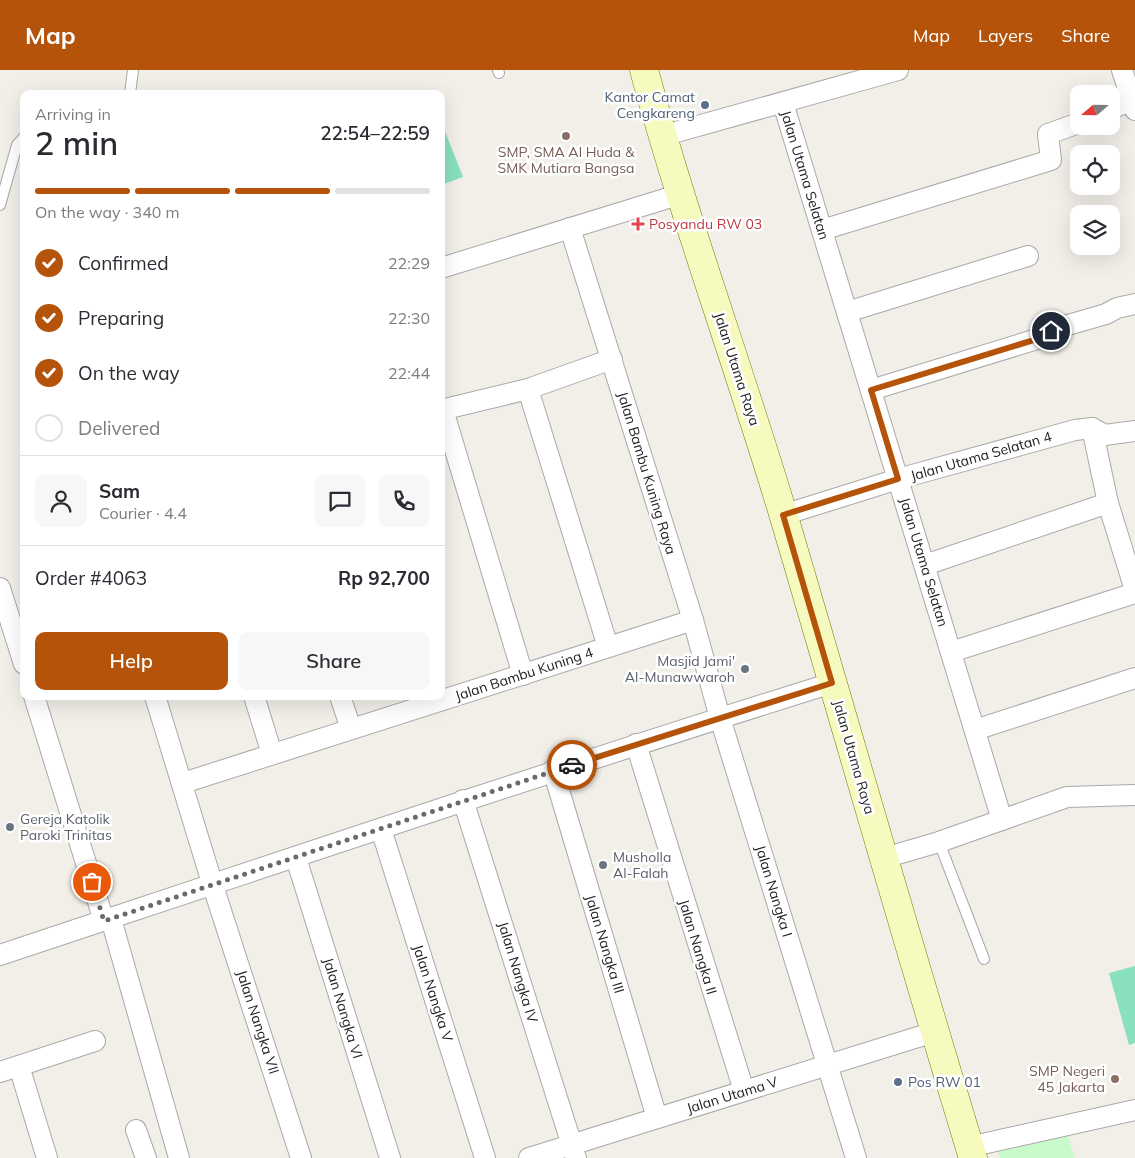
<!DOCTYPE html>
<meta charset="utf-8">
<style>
body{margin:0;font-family:Mulish,sans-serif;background:#f7f7f7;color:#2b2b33;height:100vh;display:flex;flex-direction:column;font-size:19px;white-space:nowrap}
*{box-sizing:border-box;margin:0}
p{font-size:16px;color:#7c7c81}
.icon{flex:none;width:28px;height:28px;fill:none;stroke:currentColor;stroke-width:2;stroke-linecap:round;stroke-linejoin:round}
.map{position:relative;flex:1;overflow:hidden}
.drawer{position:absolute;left:20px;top:20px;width:425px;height:610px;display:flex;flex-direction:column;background:#fff;border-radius:10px;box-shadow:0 5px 20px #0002}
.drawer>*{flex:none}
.needle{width:32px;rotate:250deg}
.tools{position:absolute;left:1070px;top:15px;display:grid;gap:10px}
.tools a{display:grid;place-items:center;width:50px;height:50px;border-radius:10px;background:#fff;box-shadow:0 5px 20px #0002;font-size:25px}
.pin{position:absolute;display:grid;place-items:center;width:42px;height:42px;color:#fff;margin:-21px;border:2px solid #fff;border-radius:50%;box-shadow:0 1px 5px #0007}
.courier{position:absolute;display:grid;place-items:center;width:50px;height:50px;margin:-25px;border:4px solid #b45309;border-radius:50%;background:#fff;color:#222;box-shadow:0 1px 6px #0007}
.overview em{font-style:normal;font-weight:600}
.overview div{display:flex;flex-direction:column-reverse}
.overview{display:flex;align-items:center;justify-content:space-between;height:85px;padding:0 15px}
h1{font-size:32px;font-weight:600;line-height:38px}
.bar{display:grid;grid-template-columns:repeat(4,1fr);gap:8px 5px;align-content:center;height:60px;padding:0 15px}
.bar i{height:6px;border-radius:4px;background:#e1e1e2}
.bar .current{background:#b45309}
.bar p{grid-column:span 4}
.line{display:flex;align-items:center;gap:12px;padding:0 15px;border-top:1px solid #e1e1e2}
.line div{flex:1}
.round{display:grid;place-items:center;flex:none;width:52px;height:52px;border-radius:10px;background:#f7f7f7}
ol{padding:0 15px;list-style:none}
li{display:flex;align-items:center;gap:15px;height:55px}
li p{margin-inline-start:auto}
li .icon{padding:5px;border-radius:50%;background:#b45309;color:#fff;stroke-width:4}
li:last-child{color:#7c7c81}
li i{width:28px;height:28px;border:2px solid #e1e1e2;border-radius:50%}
.primary-button{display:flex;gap:10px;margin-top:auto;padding:10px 15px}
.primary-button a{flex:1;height:58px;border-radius:10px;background:#b45309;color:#fff;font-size:20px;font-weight:600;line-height:58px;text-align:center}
.primary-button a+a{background:#f7f7f7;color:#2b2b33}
header{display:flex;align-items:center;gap:30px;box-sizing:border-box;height:70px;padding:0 25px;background:#b45309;color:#fff}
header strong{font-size:24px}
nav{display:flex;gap:28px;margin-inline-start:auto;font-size:18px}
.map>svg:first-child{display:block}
.park{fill:#c8facc}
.pitch{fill:#88e0be}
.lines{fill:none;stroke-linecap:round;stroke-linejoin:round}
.service-casing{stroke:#a9a9a9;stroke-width:12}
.minor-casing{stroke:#a9a9a9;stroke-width:22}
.secondary-casing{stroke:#707d05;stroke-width:29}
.service{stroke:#fff;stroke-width:10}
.minor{stroke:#fff;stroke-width:20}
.secondary{stroke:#f7fabf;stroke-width:28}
.done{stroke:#6b6a68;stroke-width:5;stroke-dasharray:0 9}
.route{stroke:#b45309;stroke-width:6}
.service-dot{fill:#5c6f8a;stroke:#fff;stroke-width:2}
.education-dot{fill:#8d6e63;stroke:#fff;stroke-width:2}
.health-dot{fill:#e0444e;stroke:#fff;stroke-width:2}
.worship-dot{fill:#6b7280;stroke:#fff;stroke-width:2}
.labels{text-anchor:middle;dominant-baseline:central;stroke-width:5;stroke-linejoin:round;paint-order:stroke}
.service-label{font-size:14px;fill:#4e5e75;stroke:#fff;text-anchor:end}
.education-label{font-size:14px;fill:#785e54;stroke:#fff}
.street-label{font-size:14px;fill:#222;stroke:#fff}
.health-label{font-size:14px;fill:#be3a42;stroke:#fff;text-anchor:start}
.worship-label{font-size:14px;fill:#5b616d;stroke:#fff;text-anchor:start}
</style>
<header>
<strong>Map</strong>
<nav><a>Map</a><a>Layers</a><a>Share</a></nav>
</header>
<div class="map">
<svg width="1135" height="1088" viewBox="0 0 1135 1088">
<rect width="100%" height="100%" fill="#f2efe9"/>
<!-- park -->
<polygon class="park" points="1065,1057 1075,1088 1000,1088 997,1079"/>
<!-- pitch -->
<g class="pitch">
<polygon points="441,51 463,107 441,115"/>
<polygon points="1135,896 1135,973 1129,975 1109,903"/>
</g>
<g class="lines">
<defs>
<g id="service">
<polyline points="498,0 499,3"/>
<polyline points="130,24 133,0"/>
<polyline points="0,135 17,75 24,67"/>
<polyline points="939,772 984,889"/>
</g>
<g id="minor">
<polyline points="1122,0 1135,40"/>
<polyline points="783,33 1002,750"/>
<polyline points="1111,39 1132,30"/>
<polyline points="662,66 898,0"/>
<polyline points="570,158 693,550 720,648 856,1088"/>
<polyline points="822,160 1051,90 1048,64 1079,53"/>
<polyline points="441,198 681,124"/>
<polyline points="847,242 1028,186"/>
<polyline points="528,319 608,577"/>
<polyline points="871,320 1047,266 1054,259 1106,244 1117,238 1135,234"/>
<polyline points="441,340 528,319 612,289"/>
<polyline points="443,340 523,605"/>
<polyline points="1092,358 1108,433 1135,520"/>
<polyline points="783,445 898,409 1075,360 1092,358 1105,365 1135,361"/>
<polyline points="925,495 1108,433"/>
<polyline points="0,518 24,594"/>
<polyline points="951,582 1135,523"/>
<polyline points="34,626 104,851"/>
<polyline points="155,626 213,816 301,1088"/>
<polyline points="254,626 272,684"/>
<polyline points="340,626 351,659"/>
<polyline points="975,660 1135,608"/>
<polyline points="636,674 744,1021"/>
<polyline points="553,700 657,1048"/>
<polyline points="183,713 693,550"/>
<polyline points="463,730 576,1088"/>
<polyline points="381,759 485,1088"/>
<polyline points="296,788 390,1088"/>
<polyline points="884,788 939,772 1067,727 1135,725"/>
<polyline points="111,849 179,1088"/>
<path d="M0,885C277,793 553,700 832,613"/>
<polyline points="19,996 47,1088"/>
<polyline points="0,1002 95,971"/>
<polyline points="136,1060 146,1088"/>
<polyline points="969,1077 1135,1040"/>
<polyline points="529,1088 934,962"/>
</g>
<path id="secondary" d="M644,0C685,151 739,297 784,447C847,660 908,875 973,1088"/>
</defs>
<!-- service casing -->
<use href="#service" class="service-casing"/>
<!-- minor casing -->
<use href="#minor" class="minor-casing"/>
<!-- secondary casing -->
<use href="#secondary" class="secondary-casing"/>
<!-- service -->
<use href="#service" class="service"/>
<!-- minor -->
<use href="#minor" class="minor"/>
<!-- secondary -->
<use href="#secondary" class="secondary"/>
</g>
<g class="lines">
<!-- done -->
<polyline class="done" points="92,812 104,851 572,695"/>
<!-- route -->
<polyline class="route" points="572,695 832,613 783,445 898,409 871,320 1047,266 1051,261"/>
</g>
<!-- markers -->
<g class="service-dot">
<circle cx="705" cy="35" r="5"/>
<circle cx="898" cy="1012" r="5"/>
</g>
<g class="education-dot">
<circle cx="566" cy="66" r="5"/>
<circle cx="1115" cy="1009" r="5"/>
</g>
<path class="health-dot" d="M635.5 146.5h5v5h5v5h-5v5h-5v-5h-5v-5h5z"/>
<g class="worship-dot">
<circle cx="745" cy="599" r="5"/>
<circle cx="10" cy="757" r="5"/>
<circle cx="603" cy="795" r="5"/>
</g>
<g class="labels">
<!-- service labels -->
<g class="service-label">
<text x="695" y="27">Kantor Camat<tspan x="695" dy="16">Cengkareng</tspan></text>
<text x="908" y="1012" text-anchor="start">Pos RW 01</text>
</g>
<!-- education labels -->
<g class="education-label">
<text x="566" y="82">SMP, SMA Al Huda &amp;<tspan x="566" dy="16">SMK Mutiara Bangsa</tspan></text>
<text x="1105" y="1001" text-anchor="end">SMP Negeri<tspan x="1105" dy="16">45 Jakarta</tspan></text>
</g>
<!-- street labels -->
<g class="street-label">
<text transform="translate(805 105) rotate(73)">Jalan Utama Selatan</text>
<text transform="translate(737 299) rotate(72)">Jalan Utama Raya</text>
<text transform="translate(981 386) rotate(-16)">Jalan Utama Selatan 4</text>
<text transform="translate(647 403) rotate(73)">Jalan Bambu Kuning Raya</text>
<text transform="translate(924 492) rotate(73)">Jalan Utama Selatan</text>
<text transform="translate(524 604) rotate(-18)">Jalan Bambu Kuning 4</text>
<text transform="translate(854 687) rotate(74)">Jalan Utama Raya</text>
<text transform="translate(774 821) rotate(73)">Jalan Nangka I</text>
<text transform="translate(605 874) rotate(73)">Jalan Nangka III</text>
<text transform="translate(698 877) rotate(73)">Jalan Nangka II</text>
<text transform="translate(518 902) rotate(73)">Jalan Nangka IV</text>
<text transform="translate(433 923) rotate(72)">Jalan Nangka V</text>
<text transform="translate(343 938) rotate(73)">Jalan Nangka VI</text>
<text transform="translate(258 952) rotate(72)">Jalan Nangka VII</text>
<text transform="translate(732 1025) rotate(-17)">Jalan Utama V</text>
</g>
<!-- health labels -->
<g class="health-label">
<text x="649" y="154">Posyandu RW 03</text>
</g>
<!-- worship labels -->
<g class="worship-label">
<text x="735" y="591" text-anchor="end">Masjid Jami'<tspan x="735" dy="16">Al-Munawwaroh</tspan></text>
<text x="20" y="749">Gereja Katolik<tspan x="20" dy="16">Paroki Trinitas</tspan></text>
<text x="613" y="787">Musholla<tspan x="613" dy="16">Al-Falah</tspan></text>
</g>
</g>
</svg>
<div class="tools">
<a><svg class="needle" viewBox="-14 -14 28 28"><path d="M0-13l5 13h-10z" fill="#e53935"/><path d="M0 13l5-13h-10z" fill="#7c7c81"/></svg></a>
<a><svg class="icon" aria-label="locate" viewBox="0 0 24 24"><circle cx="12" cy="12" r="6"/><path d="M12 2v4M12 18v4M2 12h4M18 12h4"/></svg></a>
<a><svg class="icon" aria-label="layers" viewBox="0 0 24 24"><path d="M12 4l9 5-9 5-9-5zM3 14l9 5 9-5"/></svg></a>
</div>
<div class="pin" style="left:92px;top:812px;background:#ea580c"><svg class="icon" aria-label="bag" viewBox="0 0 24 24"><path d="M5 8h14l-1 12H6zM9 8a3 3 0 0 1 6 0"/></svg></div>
<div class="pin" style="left:1051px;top:261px;background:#1f2937"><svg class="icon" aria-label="home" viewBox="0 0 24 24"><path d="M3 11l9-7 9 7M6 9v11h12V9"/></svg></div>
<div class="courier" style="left:572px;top:695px"><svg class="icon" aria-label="car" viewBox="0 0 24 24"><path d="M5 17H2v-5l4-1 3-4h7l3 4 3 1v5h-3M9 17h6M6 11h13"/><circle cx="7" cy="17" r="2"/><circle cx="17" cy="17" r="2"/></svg></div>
<section class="drawer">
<div class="overview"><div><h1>2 min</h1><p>Arriving in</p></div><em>22:54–22:59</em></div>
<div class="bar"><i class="current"></i><i class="current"></i><i class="current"></i><i></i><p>On the way · 340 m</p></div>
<ol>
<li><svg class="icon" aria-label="check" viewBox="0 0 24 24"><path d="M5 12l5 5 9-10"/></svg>Confirmed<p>22:29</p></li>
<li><svg class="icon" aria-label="check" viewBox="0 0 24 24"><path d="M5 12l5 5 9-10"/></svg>Preparing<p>22:30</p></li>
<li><svg class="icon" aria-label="check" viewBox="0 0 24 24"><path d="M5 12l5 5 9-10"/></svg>On the way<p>22:44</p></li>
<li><i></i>Delivered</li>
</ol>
<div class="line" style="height:90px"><a class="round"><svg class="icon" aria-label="person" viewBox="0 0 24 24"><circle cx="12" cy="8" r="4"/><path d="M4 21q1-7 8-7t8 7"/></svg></a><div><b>Sam</b><p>Courier · 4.4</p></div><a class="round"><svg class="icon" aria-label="chat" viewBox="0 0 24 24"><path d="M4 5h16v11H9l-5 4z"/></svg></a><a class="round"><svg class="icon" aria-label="phone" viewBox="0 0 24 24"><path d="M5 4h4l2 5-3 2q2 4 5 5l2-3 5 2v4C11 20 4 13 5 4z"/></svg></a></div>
<div class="line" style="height:65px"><div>Order #4063</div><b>Rp 92,700</b></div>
<div class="primary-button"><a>Help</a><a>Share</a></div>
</section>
</div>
